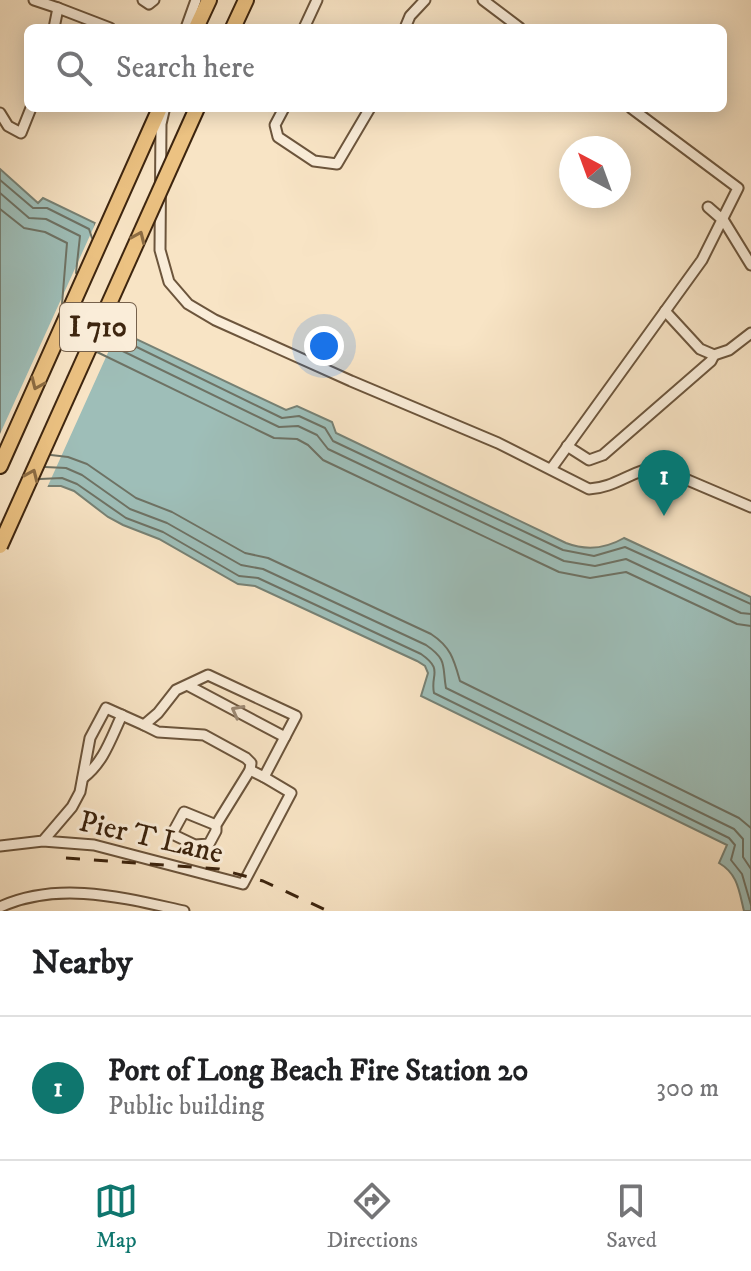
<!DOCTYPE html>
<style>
body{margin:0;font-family:"IM FELL DW Pica",serif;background:#f2f2f2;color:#202124}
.compass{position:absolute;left:559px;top:136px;width:72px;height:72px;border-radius:50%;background:#fff;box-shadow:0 4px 20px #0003;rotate:319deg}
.you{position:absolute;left:324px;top:346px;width:28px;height:28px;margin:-20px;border:6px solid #fff;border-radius:50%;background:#1a73e8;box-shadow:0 0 0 12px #1a73e833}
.badge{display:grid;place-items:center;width:52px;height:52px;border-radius:50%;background:#0f766e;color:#fff;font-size:26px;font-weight:700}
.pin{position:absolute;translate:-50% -66px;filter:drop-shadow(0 2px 4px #0008)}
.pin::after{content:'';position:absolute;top:42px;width:28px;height:24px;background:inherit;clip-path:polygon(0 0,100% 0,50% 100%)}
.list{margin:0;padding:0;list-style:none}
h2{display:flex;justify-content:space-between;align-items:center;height:104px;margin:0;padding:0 32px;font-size:34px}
h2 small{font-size:26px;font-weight:400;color:#757577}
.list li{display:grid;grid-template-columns:52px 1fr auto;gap:24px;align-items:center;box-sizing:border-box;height:144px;padding:0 32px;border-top:2px solid #e0e0e0}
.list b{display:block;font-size:30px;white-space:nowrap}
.list p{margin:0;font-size:26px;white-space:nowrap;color:#757577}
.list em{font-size:26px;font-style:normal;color:#757577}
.icon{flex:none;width:44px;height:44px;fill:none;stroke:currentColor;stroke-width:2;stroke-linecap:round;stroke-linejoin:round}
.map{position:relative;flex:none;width:751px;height:911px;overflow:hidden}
.search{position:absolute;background:#fff;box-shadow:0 4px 20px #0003;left:24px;right:24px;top:24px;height:88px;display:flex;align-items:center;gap:20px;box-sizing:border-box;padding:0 28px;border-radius:12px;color:#757577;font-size:30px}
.sheet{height:248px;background:#fff}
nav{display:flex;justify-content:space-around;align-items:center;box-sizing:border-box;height:112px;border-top:2px solid #e0e0e0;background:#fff;font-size:22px;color:#757577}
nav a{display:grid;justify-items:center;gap:4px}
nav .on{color:#0f766e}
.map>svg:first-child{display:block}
</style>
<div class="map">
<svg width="751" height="911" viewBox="0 0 751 911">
<rect width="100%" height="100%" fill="#f8e4c5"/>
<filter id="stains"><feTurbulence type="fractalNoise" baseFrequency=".0025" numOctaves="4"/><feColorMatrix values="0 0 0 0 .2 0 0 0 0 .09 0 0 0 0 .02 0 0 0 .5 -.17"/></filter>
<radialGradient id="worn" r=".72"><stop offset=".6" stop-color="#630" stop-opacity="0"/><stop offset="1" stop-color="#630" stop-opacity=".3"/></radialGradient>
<path fill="#9ebeb8" stroke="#778174" stroke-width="2" d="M 0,169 L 38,203 L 43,198 L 95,223 L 91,294 L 110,325 L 119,331 L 286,410 L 297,406 L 332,422 L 336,433 L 566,543 C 587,551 605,549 624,538 L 751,597 L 751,911 L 744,911 C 739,891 738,874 719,863 L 727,845 L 421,696 L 428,673 L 425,666 L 417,661 L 255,586 L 238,584 L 159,539 L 123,525 L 108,517 L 74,491 L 61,486 L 0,486 Z"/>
<path fill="#f8e4c5" d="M 97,220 L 105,236 L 96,297 L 106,315 L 120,326 L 46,490 L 18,497 L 7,495 L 0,490 L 0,434 Z"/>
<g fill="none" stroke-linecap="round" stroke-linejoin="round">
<g stroke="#6e7264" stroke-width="2">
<path d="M 0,180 L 33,208 L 47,208 L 89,229 L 92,238"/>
<path d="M 0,193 L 29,218 L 46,219 L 80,236 L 76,273"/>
<path d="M 0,209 L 24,228 L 45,232 L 67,243 L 62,304"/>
<path d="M 106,332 L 282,418 L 299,416 L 325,428 L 333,441 L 563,550 L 594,556 L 625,547 L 751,604"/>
<path d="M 102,341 L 279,427 L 298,426 L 317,435 L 328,449 L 564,561 L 595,566 L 626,559 L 741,613 L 751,614"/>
<path d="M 97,352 L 274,438 L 297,439 L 308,445 L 323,460 L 559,572 L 590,578 L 626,572 L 737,624 L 751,626"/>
<path d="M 51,455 L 68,457 L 87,464 L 136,498 L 172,512 L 245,553 L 268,558 L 431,634 C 451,647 454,660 460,681 L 739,818 L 751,828"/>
<path d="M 45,467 L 66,468 L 82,475 L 130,509 L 167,523 L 241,565 L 263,569 L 426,645 C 448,660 442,666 446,688 L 734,829 L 743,839 L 743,857 L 751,869"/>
<path d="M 40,479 L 62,478 L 77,484 L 126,518 L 163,532 L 239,576 L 258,578 L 421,654 C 444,670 430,674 434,693 L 729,838 L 735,845 L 731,860 L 742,874 L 751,905"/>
</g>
<g stroke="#6c553c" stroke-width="13">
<g id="minor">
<path d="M 34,0 L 58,8"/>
<path d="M 143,0 L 149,4 L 154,0"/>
<path d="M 483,0 L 520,28"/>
<path d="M 54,28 L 58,8 L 110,28"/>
<path d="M 186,28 L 196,0"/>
<path d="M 304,28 L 317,0"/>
<path d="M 405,28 L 410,16 L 425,0"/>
<path d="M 284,108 L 275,125 L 278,137 L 314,161 L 337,164 L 370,108"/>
<path d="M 164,111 L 161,124 L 160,250 L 169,282 L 188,304 L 215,320 L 351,381 L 498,443 L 589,489 C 615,488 632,470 657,467 L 751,507"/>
<path d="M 0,113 L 8,126 L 21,133 L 31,108"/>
<path d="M 708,207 L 724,221 L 751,265"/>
<path d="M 665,311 L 700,349 L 714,355 L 729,350 L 751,333"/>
<path d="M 567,446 L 589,460 L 603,455 L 711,361 L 714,355"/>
<path d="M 551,469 L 702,260 L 738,188 L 631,108"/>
<path d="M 189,686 L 285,737"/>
<path d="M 144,725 L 158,732 L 204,735 L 246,758 L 251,763 L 250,770 L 264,777"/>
<path d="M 83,778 C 104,762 111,738 122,715"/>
<path d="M 216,825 L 184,812 L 172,834 L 195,845 L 209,844 L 216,831 L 216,825 L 250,770"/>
<path d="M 0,846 L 43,841 L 94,845 L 243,884 L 291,793 L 264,777 L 296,716 L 208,675 L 176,690 L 158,713 L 144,725 L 106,708 L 90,738 L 80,792 L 72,807 L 43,841"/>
<path d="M 0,907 C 59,880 124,898 184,911"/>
</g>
</g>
<g stroke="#3d250f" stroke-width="18">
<g id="highway">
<path d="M 196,28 L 209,0"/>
<path d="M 233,28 L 246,0"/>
<path d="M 0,466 L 160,108"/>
</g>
</g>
<use href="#minor" stroke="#faedd9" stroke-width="9"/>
<use href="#highway" stroke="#ecc282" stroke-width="14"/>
<path stroke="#3d250f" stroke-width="3" stroke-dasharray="14 14" stroke-linecap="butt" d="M 66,858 L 219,869 L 263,881 L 328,911"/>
<g stroke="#3d250f" stroke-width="18" stroke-linecap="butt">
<path id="highway-bridge" d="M 0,546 L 197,108"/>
</g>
<use href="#highway-bridge" stroke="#ecc282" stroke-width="14"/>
</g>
<defs><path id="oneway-chevron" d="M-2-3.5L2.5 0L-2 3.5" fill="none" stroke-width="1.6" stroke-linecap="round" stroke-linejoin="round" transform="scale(2)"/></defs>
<g stroke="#8c6c43">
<use href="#oneway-chevron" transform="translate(139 237) rotate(-66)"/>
<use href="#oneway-chevron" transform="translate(37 384) rotate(114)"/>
<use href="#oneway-chevron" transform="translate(32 475) rotate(-66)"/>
</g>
<use stroke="#9c8974" href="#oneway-chevron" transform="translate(237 711) rotate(-152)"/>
<g text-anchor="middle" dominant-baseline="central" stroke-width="6" stroke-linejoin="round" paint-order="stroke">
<rect fill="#faedd9" stroke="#76614c" stroke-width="2" x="60" y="303" width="76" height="48" rx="6"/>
<g font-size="28" font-weight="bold" fill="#3d250f">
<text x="98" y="327">I 710</text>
</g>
<g font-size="30" fill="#3d250f" stroke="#faedd9">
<text transform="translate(151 838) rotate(13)">Pier T Lane</text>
</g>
</g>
<rect width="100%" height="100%" filter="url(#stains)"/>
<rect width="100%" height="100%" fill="url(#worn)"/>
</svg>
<svg class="compass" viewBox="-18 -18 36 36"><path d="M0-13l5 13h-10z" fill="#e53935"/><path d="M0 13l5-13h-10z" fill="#757577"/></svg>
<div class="you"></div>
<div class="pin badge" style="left:664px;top:516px">1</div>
<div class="search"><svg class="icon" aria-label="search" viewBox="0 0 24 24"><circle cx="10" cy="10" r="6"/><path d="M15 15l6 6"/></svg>Search here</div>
</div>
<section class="sheet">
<h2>Nearby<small></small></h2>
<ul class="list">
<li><span class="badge">1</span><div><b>Port of Long Beach Fire Station 20</b><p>Public building</p></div><em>300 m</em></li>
</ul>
</section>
<nav>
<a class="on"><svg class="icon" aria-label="map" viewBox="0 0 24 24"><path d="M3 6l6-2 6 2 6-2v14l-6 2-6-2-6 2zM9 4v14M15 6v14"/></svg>Map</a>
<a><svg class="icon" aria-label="directions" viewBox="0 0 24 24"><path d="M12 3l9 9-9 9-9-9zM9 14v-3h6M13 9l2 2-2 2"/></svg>Directions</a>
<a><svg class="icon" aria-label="saved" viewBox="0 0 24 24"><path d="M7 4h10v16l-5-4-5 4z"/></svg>Saved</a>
</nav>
